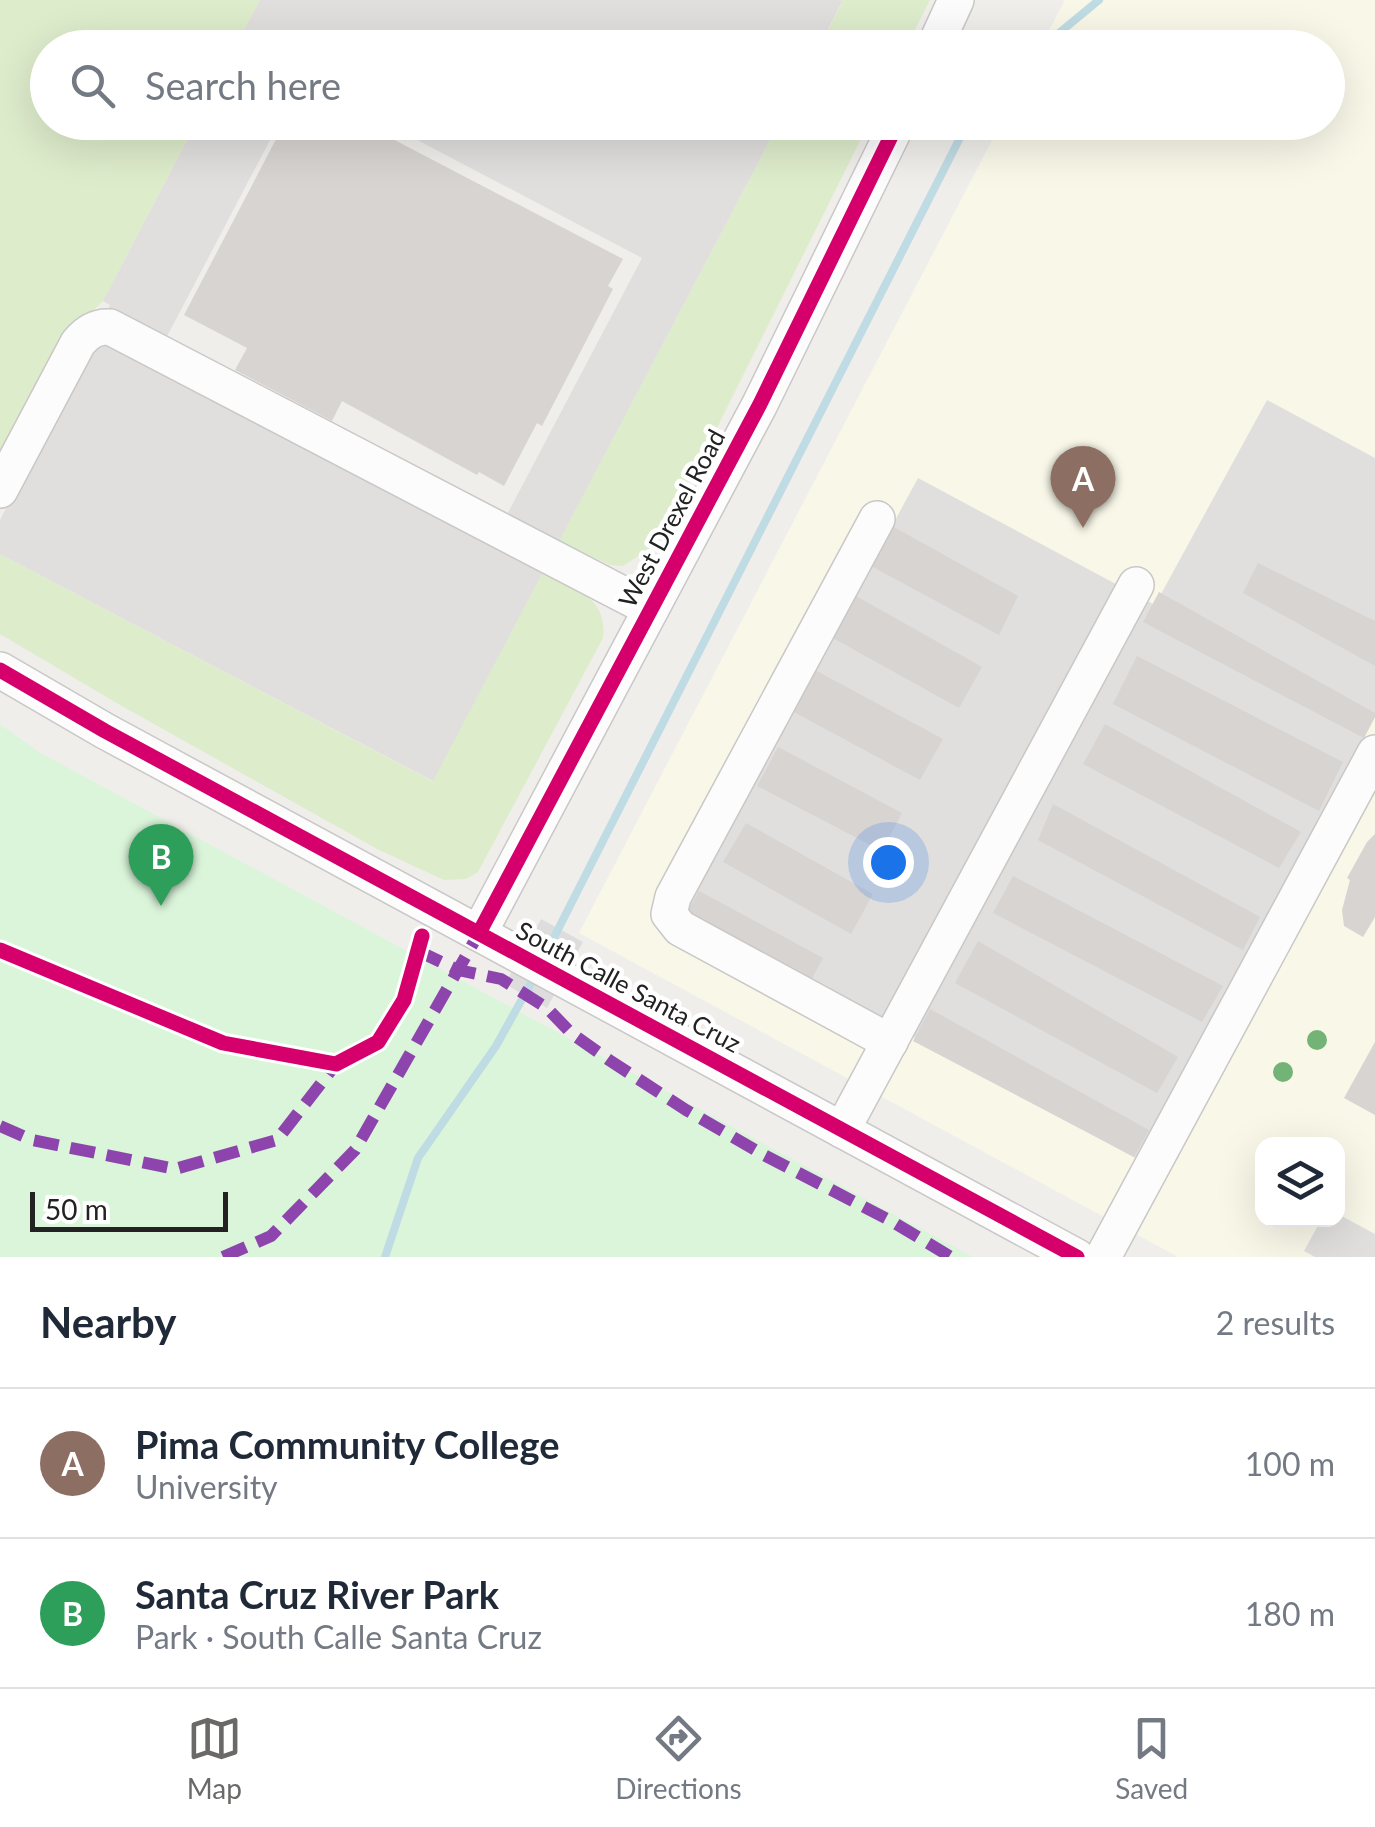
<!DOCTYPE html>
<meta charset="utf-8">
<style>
body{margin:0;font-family:Lato,sans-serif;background:#f6f6f7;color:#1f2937}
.controls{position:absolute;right:30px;bottom:30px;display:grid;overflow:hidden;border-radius:20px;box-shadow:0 10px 40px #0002}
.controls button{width:90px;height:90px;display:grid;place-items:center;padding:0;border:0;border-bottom:2px solid #e0e1e3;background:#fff;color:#1f2937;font:50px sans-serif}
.scale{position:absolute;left:30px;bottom:25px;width:198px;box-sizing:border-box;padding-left:10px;border:5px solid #222;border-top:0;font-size:28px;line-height:35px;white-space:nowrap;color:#222;-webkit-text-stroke:8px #fff;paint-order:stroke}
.you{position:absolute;left:888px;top:862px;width:35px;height:35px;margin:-25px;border:8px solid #fff;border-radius:50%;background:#1a73e8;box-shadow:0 0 0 15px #1a73e833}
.badge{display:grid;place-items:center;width:65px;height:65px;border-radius:50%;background:#6a6968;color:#fff;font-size:32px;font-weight:700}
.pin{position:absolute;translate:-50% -82px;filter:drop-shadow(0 2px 5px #0008)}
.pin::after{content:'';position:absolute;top:52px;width:35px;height:30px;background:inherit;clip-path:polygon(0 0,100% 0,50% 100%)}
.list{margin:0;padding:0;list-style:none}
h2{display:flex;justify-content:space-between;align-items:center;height:130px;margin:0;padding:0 40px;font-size:42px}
h2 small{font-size:32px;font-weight:400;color:#747a83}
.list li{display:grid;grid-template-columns:65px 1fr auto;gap:30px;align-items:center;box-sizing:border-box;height:150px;padding:0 40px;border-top:2px solid #e0e1e3}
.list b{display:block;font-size:38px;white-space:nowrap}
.list p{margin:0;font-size:32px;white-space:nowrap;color:#747a83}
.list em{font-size:32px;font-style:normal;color:#747a83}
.icon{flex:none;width:55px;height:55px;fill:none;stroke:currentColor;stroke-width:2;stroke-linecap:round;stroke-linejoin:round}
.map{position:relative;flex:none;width:1375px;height:1257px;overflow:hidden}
.search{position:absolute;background:#fff;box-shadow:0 10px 40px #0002;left:30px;right:30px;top:30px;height:110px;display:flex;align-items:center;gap:25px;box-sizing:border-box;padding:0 35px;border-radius:55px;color:#747a83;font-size:38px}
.sheet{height:430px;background:#fff}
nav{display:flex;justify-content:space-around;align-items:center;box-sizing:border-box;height:140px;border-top:2px solid #e0e1e3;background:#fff;font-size:28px;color:#747a83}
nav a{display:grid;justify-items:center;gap:5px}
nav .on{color:#6a6968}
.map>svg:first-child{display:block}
</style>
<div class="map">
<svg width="1375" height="1257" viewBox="0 0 1375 1257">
<rect width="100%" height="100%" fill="#f0eeeb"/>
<path fill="#f8f7e8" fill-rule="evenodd" d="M 1065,0 L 1375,0 L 1375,1257 L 1178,1257 L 579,933 L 1001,123 L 1328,122 L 1328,48 L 1040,47 ZM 1262,1144 L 1338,1144 L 1338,1220 L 1262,1220 Z"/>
<g fill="#ddeccb">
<path d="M 0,0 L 260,0 L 235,47 L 48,48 L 48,122 L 196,123 L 103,301 L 72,331 L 0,471 Z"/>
<path d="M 840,0 L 930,0 L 906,47 L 819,48 L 842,3 Z"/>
<path d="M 779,123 L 869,123 L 695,472 L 665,519 L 649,549 L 623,566 L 610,565 L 559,541 Z"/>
<path d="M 0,554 L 432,781 L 542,573 C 573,589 608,596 603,638 L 478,872 L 466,879 L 444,880 L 377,849 L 120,705 L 0,634 Z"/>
</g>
<path fill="#daf5da" d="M 0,724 L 37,751 L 973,1257 L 0,1257 Z"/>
<g fill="#e0dfde">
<path d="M 260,0 L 840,0 L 842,2 L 819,47 L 235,47 Z"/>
<path d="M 196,123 L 279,123 L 151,367 L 491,545 L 642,258 L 385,123 L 779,123 L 433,781 L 0,554 L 0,520 L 110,305 L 103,301 Z"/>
<path d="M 1267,400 L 1375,458 L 1375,717 L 1137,1159 L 683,911 L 918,478 L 1155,605 Z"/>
<path d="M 1338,1214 L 1375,1234 L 1375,1257 L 1315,1257 L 1304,1251 L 1321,1220 L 1338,1220 Z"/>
</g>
<path fill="#dedddd" d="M 541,919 L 583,942 L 547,1008 L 505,984 Z"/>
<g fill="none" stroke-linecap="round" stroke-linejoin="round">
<g stroke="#bfdbe3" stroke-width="8">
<path d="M 1041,48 L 1099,0"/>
<path d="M 544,957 L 968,122"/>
<path d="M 385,1257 L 418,1158 L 496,1046 L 536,974"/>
</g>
</g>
<g fill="#d7d4d2">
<path d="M 285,122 L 360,122 L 623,259 L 608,286 L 613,289 L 542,426 L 537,423 L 504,486 L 479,472 L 477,475 L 342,401 L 332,421 L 235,370 L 247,348 L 184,315 Z"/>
<path d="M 892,526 L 1018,596 L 999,635 L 871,566 Z"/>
<path d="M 1258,563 L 1375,621 L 1375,666 L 1243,593 Z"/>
<path d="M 1159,592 L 1375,713 L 1375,717 L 1364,738 L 1143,622 Z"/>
<path d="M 856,596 L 982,667 L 959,708 L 833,638 Z"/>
<path d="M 1137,656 L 1343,762 L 1319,811 L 1113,704 Z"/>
<path d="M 815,670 L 943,739 L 920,780 L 792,711 Z"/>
<path d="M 1105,724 L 1301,832 L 1279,868 L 1083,764 Z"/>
<path d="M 778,747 L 902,813 L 882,851 L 757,786 Z"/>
<path d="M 1053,804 L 1260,917 L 1243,950 L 1038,840 Z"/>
<path d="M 746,823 L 873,894 L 851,934 L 723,862 Z"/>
<path d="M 1375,834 L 1375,917 L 1363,937 L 1344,926 L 1342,910 L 1350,880 L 1347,878 L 1367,842 Z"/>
<path d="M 1013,876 L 1223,986 L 1202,1022 L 993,913 Z"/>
<path d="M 699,891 L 823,958 L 810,982 L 686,914 Z"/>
<path d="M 978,941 L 1178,1057 L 1157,1093 L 955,983 Z"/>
<path d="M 930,1009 L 1149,1130 L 1134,1157 L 913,1041 Z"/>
<path d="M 1375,1042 L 1375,1115 L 1344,1098 Z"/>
</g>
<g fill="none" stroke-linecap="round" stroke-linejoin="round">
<g stroke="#c9c8c7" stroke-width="38">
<g id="minor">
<path d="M 934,48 L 956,0"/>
<path d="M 0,490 L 78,343 C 87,332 96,326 110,327 L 651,609"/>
<path d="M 877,519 L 673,897 L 669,914 L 680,928 L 890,1042"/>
<path d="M 0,670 L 105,731 L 1077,1257"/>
<path d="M 479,933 L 760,404 L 898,122"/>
<path d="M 842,1130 L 1136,585"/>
<path d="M 1103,1257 L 1375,753"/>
</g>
</g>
<use href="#minor" stroke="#fdfcfc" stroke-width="35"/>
<g stroke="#8e44ad" stroke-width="12" stroke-dasharray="25 12" stroke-linecap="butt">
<path d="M 418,951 L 458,970 L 501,979 L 547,1008 L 571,1033 L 609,1060 L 686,1110 L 764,1155 L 893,1222 L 951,1257"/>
<path d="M 0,1126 L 32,1140 L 175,1169 L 277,1140 L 336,1064"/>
<path d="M 223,1257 L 271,1236 L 355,1150 L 479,933"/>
</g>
<g stroke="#fff" stroke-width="21">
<g id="cycleway">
<path d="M 0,670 L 105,731 L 1077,1257"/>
<path d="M 479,933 L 760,404 L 898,122"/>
<path d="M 0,950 L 223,1043 L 336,1064 L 378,1042 L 404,1000 L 422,936"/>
</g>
</g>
<use href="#cycleway" stroke="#d6006c" stroke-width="15"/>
</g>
<g fill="#73b476">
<circle cx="1317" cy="1040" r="10"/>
<circle cx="1283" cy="1072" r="10"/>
</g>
<g text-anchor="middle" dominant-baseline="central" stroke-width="9" stroke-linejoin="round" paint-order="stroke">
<g font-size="25" fill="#222" stroke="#fff">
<text transform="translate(671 518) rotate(-62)">West Drexel Road</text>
<text transform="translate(629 986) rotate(28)">South Calle Santa Cruz</text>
</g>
</g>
</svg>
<div class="controls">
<button><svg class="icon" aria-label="layers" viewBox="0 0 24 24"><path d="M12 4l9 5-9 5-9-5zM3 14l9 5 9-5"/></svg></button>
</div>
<div class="scale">50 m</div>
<div class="you"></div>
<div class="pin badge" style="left:1083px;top:528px;background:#8d6e63">A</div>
<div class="pin badge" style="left:161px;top:906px;background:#2e9e5b">B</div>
<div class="search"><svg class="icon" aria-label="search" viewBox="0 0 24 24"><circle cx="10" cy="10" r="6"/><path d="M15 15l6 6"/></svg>Search here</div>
</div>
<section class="sheet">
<h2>Nearby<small>2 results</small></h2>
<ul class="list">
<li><span class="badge" style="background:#8d6e63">A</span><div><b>Pima Community College</b><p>University</p></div><em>100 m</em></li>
<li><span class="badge" style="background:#2e9e5b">B</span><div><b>Santa Cruz River Park</b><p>Park · South Calle Santa Cruz</p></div><em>180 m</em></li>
</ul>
</section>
<nav>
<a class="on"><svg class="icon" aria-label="map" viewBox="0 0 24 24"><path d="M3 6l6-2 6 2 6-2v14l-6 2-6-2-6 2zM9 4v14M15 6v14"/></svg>Map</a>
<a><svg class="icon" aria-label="directions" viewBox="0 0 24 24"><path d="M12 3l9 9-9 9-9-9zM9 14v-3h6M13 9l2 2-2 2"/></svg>Directions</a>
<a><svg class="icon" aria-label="saved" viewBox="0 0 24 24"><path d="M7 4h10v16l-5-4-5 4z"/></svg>Saved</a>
</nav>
